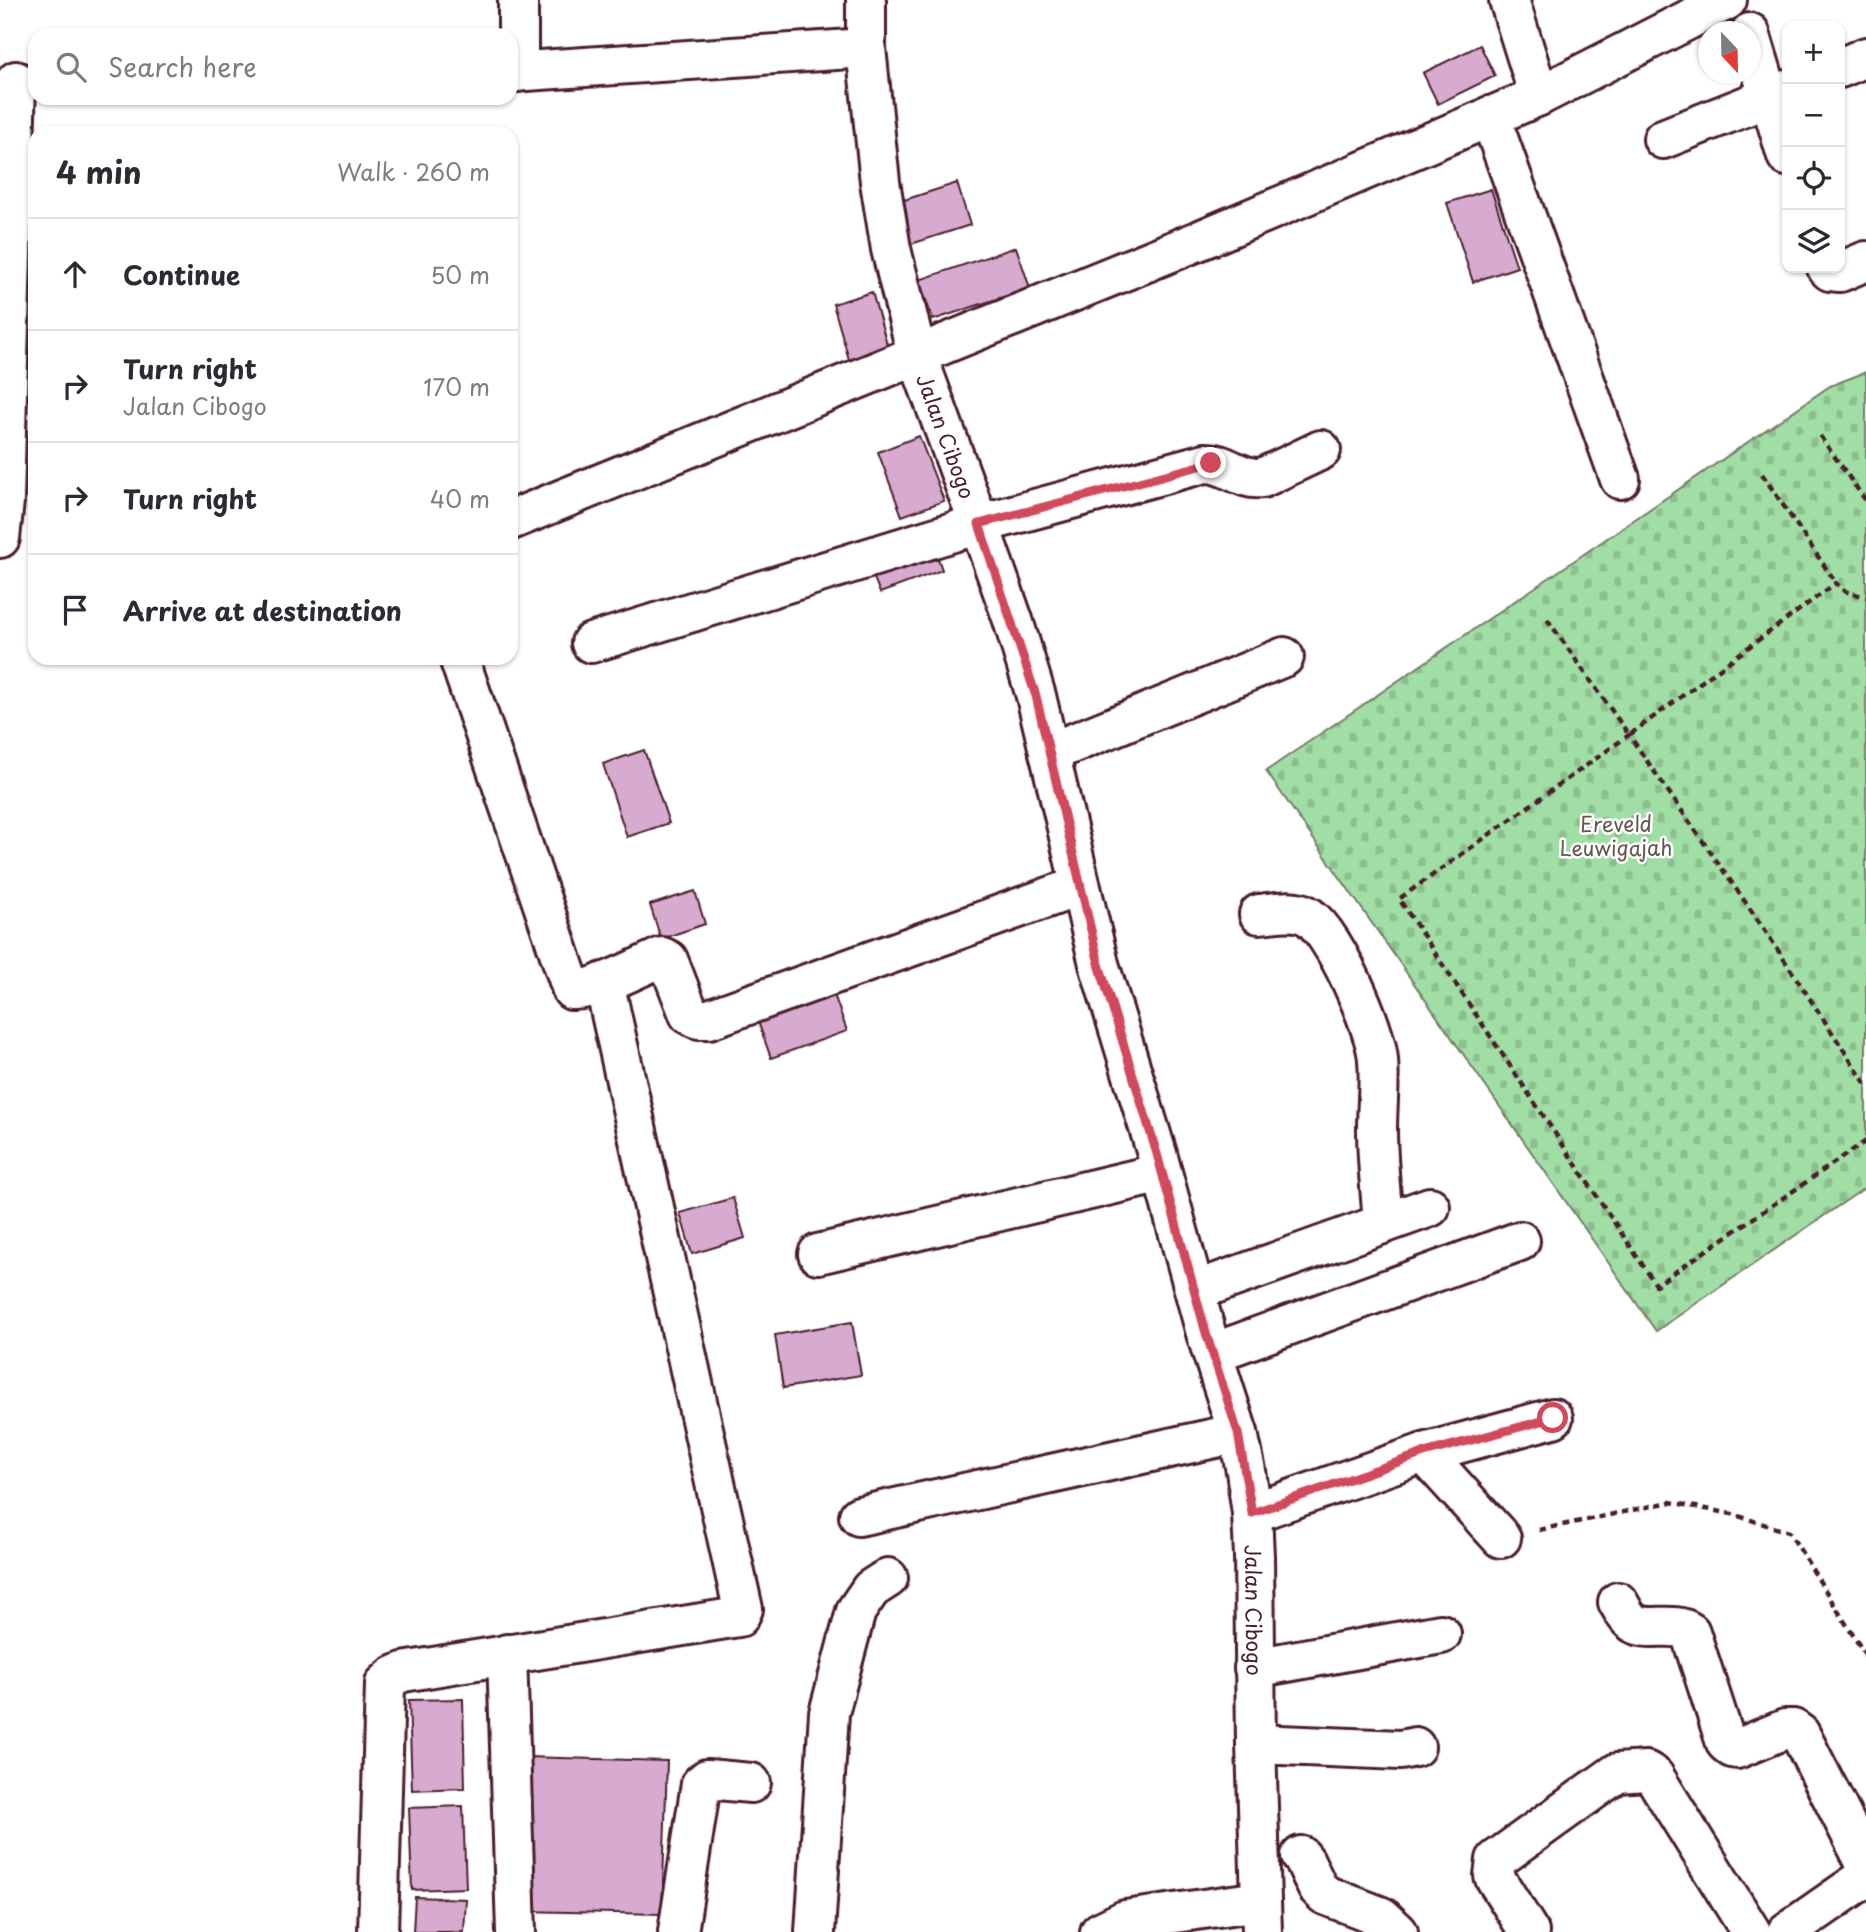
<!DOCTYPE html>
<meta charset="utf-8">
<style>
body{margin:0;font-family:"Playpen Sans",sans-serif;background:#f7f7f7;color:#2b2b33}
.controls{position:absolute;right:21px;top:21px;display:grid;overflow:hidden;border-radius:14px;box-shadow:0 2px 5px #0004}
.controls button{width:63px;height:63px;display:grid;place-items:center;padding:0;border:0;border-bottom:2px solid #e1e1e2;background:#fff;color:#2b2b33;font:35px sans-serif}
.compass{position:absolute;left:1698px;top:21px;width:63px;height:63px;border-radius:50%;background:#fff;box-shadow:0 2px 5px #0004;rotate:158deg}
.stop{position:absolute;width:21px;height:21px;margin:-16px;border:5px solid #d1495b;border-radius:50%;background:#fff}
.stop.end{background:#d1495b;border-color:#fff;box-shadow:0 2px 7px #0008}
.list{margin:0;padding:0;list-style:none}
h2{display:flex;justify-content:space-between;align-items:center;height:91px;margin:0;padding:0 28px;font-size:30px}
h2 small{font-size:23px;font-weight:400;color:#7c7c81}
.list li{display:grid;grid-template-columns:46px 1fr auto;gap:21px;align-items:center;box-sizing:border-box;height:112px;padding:0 28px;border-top:2px solid #e1e1e2}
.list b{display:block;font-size:26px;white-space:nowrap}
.list p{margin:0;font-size:23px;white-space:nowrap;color:#7c7c81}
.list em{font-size:23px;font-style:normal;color:#7c7c81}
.icon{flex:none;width:38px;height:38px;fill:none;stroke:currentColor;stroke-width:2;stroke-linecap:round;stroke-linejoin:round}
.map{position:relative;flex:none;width:1866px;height:1932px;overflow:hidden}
.search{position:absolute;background:#fff;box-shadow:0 2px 5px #0004;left:28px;top:28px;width:490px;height:77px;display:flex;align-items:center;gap:18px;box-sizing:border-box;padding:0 24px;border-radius:21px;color:#7c7c81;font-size:26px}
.panel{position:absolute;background:#fff;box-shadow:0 2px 5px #0004;left:28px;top:126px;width:490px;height:539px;border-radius:21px}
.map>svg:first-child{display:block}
</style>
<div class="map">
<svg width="1866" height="1932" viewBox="0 0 1866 1932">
<defs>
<pattern id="cemetery-stones" width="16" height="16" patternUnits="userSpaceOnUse" patternTransform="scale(1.75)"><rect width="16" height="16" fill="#a1dea5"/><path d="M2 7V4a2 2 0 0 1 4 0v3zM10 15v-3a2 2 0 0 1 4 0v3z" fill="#8cbe8e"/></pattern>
</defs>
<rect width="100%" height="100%" fill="#fff"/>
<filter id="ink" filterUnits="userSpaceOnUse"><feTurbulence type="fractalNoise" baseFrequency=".0143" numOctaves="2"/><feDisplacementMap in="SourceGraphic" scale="14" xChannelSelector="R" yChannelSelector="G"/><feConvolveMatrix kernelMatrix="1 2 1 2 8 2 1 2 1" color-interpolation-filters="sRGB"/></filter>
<g filter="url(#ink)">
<path fill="url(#cemetery-stones)" stroke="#767e68" stroke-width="2" d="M 1866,372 L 1866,1187 L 1656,1331 L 1266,771 L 1830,386 Z"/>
<g fill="#d7abcf" stroke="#4a1f2b" stroke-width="2">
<path d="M 1480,45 L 1495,76 L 1438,104 L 1423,73 Z"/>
<path d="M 957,183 L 970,225 L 908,245 L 895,203 Z"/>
<path d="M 1491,189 L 1517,267 L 1473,282 L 1447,203 Z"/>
<path d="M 1016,247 L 1030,288 L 933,320 L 919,280 Z"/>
<path d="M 872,292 L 889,351 L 850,363 L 833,304 Z"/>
<path d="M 919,436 L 944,501 L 902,516 L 878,452 Z"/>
<path d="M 932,541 L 942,570 L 880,593 L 869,565 Z"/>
<path d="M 644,750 L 669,823 L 627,837 L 603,764 Z"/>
<path d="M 695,891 L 705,924 L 661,939 L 650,905 Z"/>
<path d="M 831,986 L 847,1031 L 771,1058 L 755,1013 Z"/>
<path d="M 733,1198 L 745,1238 L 692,1254 L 680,1213 Z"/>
<path d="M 852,1322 L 861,1375 L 783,1388 L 775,1335 Z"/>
<path d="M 463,1699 L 465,1788 L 412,1790 L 409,1700 Z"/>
<path d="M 525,1757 L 667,1761 L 662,1914 L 521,1911 Z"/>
<path d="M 463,1806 L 466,1888 L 412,1890 L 409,1808 Z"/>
<path d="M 415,1897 L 466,1899 L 464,1932 L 413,1932 Z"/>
</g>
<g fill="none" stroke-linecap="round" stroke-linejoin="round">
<g stroke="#4a1f2b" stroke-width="44">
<g id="minor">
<path d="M 518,0 L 518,72"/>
<path id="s1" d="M 866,0 L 866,48 L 880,182 L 891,249 L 917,355 L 979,524 L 1013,620 L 1036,696 L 1099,964 L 1157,1154 L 1206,1333 L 1238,1433 L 1246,1471 L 1252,1513 L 1254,1556 L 1256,1744 L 1262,1932"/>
<path d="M 1509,0 L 1539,96"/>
<path d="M 1750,33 L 1787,156"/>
<path d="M 1840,68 L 1866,57"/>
<path d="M 511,72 L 866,48"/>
<path d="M 1490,116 L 1620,479"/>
<path d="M 1663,139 L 1787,90"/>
<path d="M 1827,268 L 1830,271 L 1840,272 L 1866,261"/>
<path d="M 511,520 L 1198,241 L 1539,96 L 1727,0"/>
<path d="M 0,538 L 4,501 L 16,81"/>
<path d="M 591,643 L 979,524 L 1205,463 C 1226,462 1241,481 1262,478 L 1321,450"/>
<path d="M 459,658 L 572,990 C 592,992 641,966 662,957 L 668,960 L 689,1014 L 698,1019 L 709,1019 L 1080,886"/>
<path d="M 1049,753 L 1284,657"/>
<path d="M 1259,914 C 1273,913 1293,908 1306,915 C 1332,927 1377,1031 1378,1060 C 1380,1082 1377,1106 1377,1129 C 1377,1161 1381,1193 1383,1224"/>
<path d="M 818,1254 L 1162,1173"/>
<path d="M 1195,1291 L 1430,1207"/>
<path d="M 1213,1353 L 1520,1241"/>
<path d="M 1424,1453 L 1553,1418"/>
<path d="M 1252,1513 L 1424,1453 L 1501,1538"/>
<path d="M 859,1516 L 1238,1433"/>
<path d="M 1618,1602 C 1622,1608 1625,1616 1631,1621 C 1646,1634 1673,1620 1690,1632 L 1726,1743 L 1732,1748 L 1737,1749 L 1785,1729 L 1793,1729 L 1800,1734 L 1866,1864"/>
<path d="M 507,1654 L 516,1932"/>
<path d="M 1254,1668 L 1441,1634"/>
<path d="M 1256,1744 L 1401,1750 L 1415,1747"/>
<path d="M 1301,1856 L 1305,1861 L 1317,1887 L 1325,1895 L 1382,1917 L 1398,1932"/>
<path d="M 378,1932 L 385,1684 L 394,1676 L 403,1672 L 732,1618 L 739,1617 L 743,1609 L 604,982"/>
<path d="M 678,1932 L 701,1784 L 707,1779 L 751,1783"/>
<path d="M 815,1932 L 829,1713 L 856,1611 L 871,1589 L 888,1578"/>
<path d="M 1100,1932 L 1125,1920 L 1260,1901"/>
<path d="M 1529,1932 L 1494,1876 L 1496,1860 L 1617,1773 L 1646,1771 L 1654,1776 L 1751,1932"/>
</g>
</g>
<g stroke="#4a1f2b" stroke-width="44">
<path id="major" d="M 1787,1932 L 1866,1877"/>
</g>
<g stroke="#4a1f2b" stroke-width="4.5" stroke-dasharray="7 5" stroke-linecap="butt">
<path d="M 1820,436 L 1866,501"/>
<path d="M 1762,474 L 1836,583"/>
<path d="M 1547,619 L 1629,735 L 1836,583 L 1844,591 L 1866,597"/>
<path d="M 1866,1084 L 1764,929 L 1629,735 L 1399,899 L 1656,1285 L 1866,1141"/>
<path d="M 1539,1530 L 1670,1502 L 1732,1514 L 1789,1532 L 1866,1656"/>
</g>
<use href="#minor" stroke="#fff" stroke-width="38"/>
<use href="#major" stroke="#fff" stroke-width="38"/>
</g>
</g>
<g fill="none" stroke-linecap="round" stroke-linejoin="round" filter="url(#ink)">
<path stroke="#d1495b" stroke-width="9" d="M 1211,463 L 979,524 L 1036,696 L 1099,964 L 1157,1154 L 1206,1333 L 1238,1433 L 1252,1513 L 1424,1453 L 1553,1418"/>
</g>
<g text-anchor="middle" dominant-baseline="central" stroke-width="5" stroke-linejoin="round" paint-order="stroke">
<g font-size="21" fill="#4a1f2b" stroke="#fff">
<text stroke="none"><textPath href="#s1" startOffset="446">Jalan Cibogo</textPath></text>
<text stroke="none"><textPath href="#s1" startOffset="1664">Jalan Cibogo</textPath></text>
</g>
<g font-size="21" fill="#645850" stroke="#fff">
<text x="1616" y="823">Ereveld<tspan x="1616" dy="24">Leuwigajah</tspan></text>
</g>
</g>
</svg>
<div class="controls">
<button>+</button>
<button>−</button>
<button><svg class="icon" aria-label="locate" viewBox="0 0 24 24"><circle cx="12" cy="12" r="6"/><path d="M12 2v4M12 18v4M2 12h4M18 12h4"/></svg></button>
<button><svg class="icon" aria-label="layers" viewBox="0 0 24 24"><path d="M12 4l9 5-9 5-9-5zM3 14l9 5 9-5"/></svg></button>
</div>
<svg class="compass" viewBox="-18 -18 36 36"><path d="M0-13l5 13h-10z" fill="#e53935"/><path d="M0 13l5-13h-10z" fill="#7c7c81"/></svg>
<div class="stop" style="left:1553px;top:1418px"></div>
<div class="stop end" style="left:1211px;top:463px"></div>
<div class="search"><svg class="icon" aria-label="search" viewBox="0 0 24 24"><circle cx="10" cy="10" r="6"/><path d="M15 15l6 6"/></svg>Search here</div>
<section class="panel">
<h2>4 min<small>Walk · 260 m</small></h2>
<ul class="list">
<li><svg class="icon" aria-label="ahead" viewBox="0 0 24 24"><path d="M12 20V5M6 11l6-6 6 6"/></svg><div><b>Continue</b></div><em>50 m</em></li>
<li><svg class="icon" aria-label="right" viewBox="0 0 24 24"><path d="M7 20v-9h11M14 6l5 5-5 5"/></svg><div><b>Turn right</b><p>Jalan Cibogo</p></div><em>170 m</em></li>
<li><svg class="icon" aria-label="right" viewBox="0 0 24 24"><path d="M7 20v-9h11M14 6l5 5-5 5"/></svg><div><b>Turn right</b></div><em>40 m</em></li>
<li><svg class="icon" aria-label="arrive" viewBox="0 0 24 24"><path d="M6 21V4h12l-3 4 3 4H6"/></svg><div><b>Arrive at destination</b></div></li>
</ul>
</section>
</div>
